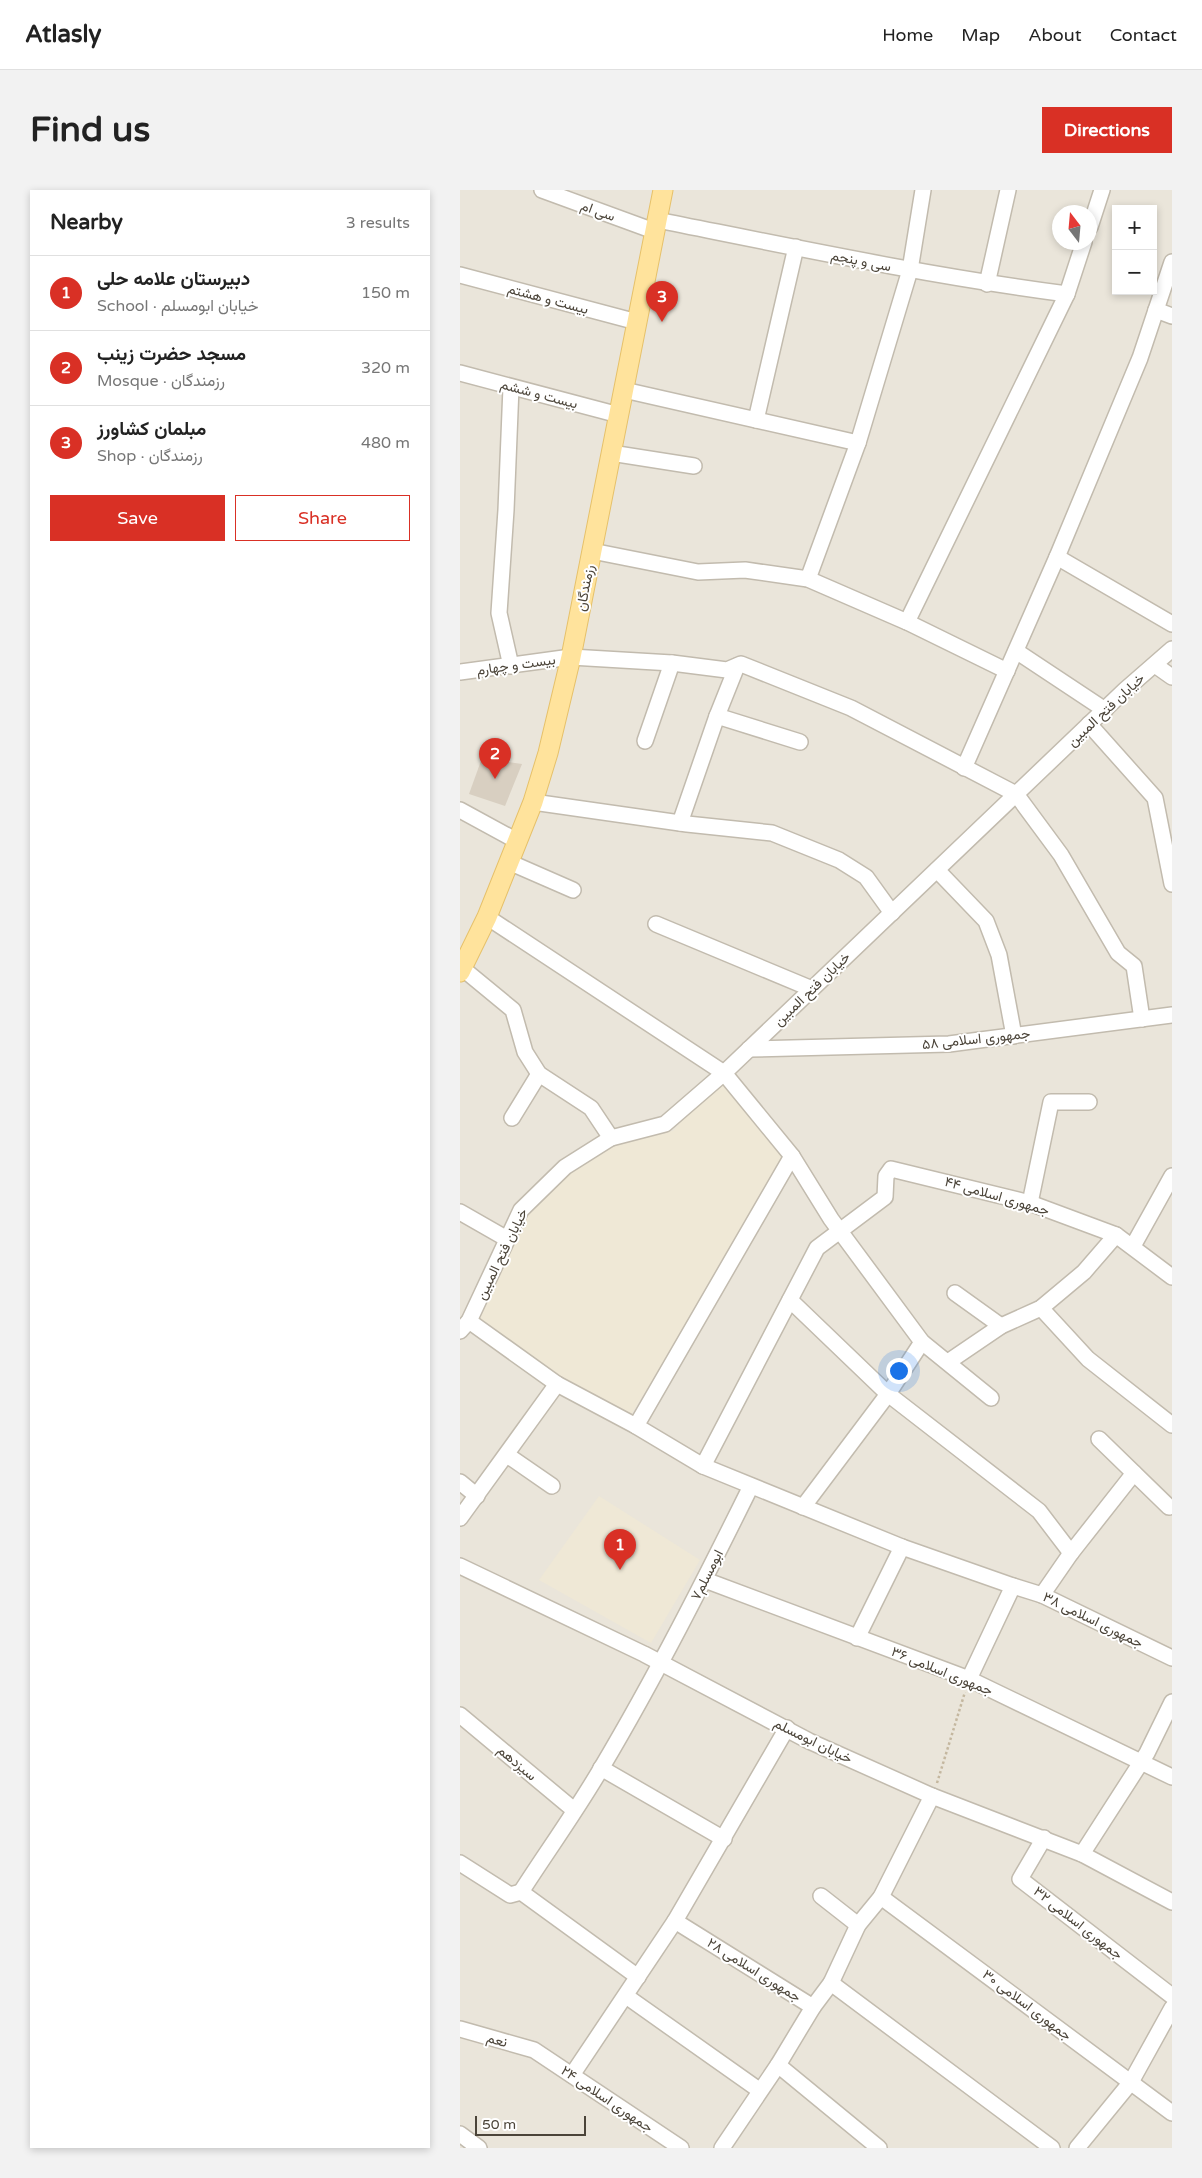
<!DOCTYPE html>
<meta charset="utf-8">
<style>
body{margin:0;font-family:"Varela Round",Vazirmatn,sans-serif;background:#f2f2f2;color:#222}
.controls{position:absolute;right:15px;top:15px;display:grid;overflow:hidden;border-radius:0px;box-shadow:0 2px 8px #0003}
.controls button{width:45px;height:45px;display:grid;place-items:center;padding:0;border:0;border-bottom:1px solid #e0e0e0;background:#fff;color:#222;font:25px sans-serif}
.compass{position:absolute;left:592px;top:15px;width:45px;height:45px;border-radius:50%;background:#fff;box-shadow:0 2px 8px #0003;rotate:344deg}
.scale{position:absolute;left:15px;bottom:12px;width:111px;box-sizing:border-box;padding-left:5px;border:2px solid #4b4439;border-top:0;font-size:14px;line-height:18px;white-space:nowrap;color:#4b4439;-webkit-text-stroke:4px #fff;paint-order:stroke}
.you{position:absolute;left:438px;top:1180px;width:18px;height:18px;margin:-12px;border:4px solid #fff;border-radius:50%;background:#1a73e8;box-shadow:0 0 0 8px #1a73e833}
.badge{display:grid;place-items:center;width:32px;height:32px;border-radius:50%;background:#d93025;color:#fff;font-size:16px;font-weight:700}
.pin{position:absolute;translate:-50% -41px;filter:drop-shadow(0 1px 2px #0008)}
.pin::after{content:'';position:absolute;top:26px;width:18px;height:15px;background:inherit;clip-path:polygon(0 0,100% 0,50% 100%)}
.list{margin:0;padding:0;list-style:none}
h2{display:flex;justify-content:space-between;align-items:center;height:65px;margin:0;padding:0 20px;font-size:21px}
h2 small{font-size:16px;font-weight:400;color:#767676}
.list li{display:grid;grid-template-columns:32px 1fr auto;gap:15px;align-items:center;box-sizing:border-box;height:75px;padding:0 20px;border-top:1px solid #e0e0e0}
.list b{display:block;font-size:19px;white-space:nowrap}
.list p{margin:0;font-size:16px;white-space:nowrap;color:#767676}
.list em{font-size:16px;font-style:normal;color:#767676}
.actions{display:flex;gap:10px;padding:15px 20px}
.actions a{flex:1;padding:11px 0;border:1px solid #d93025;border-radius:0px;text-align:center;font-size:18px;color:#d93025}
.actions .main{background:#d93025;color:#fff}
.map{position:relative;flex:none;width:712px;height:1958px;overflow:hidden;border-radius:0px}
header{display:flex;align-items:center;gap:30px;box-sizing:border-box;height:70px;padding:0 25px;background:#fff;border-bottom:1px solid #e0e0e0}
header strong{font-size:24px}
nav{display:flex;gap:28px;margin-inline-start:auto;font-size:18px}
.intro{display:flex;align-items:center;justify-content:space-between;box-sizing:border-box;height:120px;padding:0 30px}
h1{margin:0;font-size:35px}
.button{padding:12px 22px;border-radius:0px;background:#d93025;color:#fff;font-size:18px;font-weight:700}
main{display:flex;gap:30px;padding:0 30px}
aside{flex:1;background:#fff;border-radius:0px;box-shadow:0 2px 8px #0003}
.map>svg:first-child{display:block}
</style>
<header>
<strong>Atlasly</strong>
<nav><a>Home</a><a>Map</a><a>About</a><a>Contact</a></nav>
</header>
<div class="intro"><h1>Find us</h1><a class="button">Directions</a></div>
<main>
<aside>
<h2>Nearby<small>3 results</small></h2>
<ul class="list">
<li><span class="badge">1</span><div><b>دبیرستان علامه حلی</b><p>School · خیابان ابومسلم</p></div><em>150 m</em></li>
<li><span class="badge">2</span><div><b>مسجد حضرت زینب</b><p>Mosque · رزمندگان</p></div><em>320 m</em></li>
<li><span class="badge">3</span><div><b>مبلمان کشاورز</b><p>Shop · رزمندگان</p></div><em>480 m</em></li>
</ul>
<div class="actions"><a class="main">Save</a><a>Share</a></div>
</aside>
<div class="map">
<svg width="712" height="1958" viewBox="0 0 712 1958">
<rect width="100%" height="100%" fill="#f6f3ec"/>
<path fill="#eae5da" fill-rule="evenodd" d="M 0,0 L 712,0 L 712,1958 L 0,1958 ZM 656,19 L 693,19 L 693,101 L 656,101 ZM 600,22 L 630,22 L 630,52 L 600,52 Z"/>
<g fill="#efe8d6">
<path d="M 264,883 L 332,966 L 167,1231 L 9,1131 L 61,1020 L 151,948 L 213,941 Z"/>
<path d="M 139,1306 L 240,1370 L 191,1453 L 79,1390 Z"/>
</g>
<path fill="#d8cfc1" d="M 22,568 L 62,574 L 45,616 L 9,604 Z"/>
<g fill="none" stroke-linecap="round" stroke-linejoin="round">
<g stroke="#c2bbae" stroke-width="18">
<g id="minor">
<path d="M 82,0 L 194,41"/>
<path d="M 197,30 C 333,57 469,86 607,104"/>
<path d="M 630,37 L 642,0"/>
<path d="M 0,85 L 177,132"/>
<path d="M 527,94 L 548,0"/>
<path d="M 696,120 L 712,126"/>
<path d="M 0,183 L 159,225"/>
<path d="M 164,200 L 398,253"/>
<path d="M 296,230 L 336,57"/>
<path d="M 151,263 L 234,276"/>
<path d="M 132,361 L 238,382 L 285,380 L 348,389 L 447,432 L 547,481"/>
<path d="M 597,367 L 712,434"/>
<path d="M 348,389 L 398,253 L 450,80 L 463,0"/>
<path d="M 447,432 L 607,104 L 624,52"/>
<path d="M 556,461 L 645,520"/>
<path d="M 695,475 L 712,487"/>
<path d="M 51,476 L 39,423 L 46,320 L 51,197"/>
<path d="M 0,482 L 111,467 L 212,473 L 267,480 L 281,474 L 391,518 L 556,604 L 601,665 L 658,763 L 674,776 L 682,829"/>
<path d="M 257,526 L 340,552"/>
<path d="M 629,534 L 695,608 L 712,694"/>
<path d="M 185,551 L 212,473"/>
<path d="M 504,578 L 597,367 L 680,168 L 712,72"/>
<path d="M 73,612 L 227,634 L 312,643 L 379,670 L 406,687 L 432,723"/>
<path d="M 0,620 L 57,651"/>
<path d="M 220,633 L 257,526 L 277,476"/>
<path d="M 49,672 L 113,700"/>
<path d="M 477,680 L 526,731 L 539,765 L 554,846"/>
<path d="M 27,727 L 264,883 L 332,966 L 371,1029 L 462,1152 L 531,1208"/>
<path d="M 196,734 L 352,799"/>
<path d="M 2,778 L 53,820 L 65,862 L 79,884 L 131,918 L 151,948"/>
<path d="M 289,859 L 489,854 L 712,825"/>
<path d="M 52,928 L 79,884"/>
<path d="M 570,1013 L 591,912 L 629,912"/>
<path d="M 0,1022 L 47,1049"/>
<path d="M 673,1056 L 712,986"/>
<path d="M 495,1103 L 541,1136"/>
<path d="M 330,1110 L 428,1204 L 579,1321 L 611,1363"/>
<path d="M 581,1118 L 628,1169 L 712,1235"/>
<path d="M 9,1131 L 97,1194 L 176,1236 L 243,1276 L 442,1357 L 553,1396 L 582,1405 L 712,1468"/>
<path d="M 0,1141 L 9,1131 L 61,1020 L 105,977 L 151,948 L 205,934 L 264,883 L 665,500 L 712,459"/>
<path d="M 488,1172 L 541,1136 L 581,1118 L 624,1082 L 656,1045"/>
<path d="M 176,1236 L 332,966"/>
<path d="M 639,1249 L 709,1317"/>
<path d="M 47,1265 L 92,1296"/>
<path d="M 243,1276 L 357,1058 L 425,1007 L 426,986 L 431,979 L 570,1013 L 656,1045 L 712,1087"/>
<path d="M 0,1292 L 17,1306"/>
<path d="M 343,1317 L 428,1204 L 462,1152"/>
<path d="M 0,1328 L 97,1194"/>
<path d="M 0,1376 L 184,1464 L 349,1551 L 472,1606 L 622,1664 L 712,1712"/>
<path d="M 245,1390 L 509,1489 L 712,1587"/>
<path d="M 582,1405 L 611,1363 L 674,1283"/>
<path d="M 397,1448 L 442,1357"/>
<path d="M 509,1489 L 553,1396"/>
<path d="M 0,1525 L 114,1620"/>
<path d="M 327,1538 L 215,1731 L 353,1817 L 371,1793 L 592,1958"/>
<path d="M 141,1578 L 264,1649"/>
<path d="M 584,1648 L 560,1689 L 712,1806"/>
<path d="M 622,1664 L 687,1563 L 712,1512"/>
<path d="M 0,1673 L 50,1705 L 61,1702"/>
<path d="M 361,1706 L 398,1735"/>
<path d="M 421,1707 L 712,1923"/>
<path d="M 178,1787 L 61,1702 C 88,1660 117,1620 142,1577 C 196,1486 244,1391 291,1296"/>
<path d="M 371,1793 L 398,1735 L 421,1707 L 472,1606"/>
<path d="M 166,1806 L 299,1900"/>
<path d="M 0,1839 L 74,1860 L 221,1958"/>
<path d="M 318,1875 L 419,1958"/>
<path d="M 112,1885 L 215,1731"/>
<path d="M 0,1944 L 19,1958"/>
<path d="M 262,1958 L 318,1875 L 353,1817"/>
<path d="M 617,1958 L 671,1892 L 712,1818"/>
</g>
</g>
<g stroke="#e6c16a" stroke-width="21">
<path id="major" d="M 0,782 L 27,727 L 73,612 L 88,563 L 111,467 L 203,0"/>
</g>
<path stroke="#c4b79f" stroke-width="2.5" stroke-dasharray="2.5 2.5" stroke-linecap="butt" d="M 477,1593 L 505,1502"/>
<use href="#minor" stroke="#fff" stroke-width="15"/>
<use href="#major" stroke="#ffe39c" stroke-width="19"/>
</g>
<g text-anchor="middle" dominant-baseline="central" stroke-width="4" stroke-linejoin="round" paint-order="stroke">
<g font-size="14" fill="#4b4439" stroke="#fff">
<text transform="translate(138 21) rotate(20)">سی ام</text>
<text transform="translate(401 71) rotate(11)">سی و پنجم</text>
<text transform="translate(88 109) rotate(15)">بیست و هشتم</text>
<text transform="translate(79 204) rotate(15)">بیست و ششم</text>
<text transform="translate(125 398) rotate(-79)">رزمندگان</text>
<text transform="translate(56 475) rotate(-8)">بیست و چهارم</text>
<text transform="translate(646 520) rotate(-43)">خیابان فتح المبین</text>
<text transform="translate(352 799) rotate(-44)">خیابان فتح المبین</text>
<text transform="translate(516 849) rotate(-6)">جمهوری اسلامی ۵۸</text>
<text transform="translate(537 1006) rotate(16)">جمهوری اسلامی ۴۴</text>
<text transform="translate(42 1064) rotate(-64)">خیابان فتح المبین</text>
<text transform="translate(247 1385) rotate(-63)">ابومسلم۷</text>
<text transform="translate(633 1430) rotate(26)">جمهوری اسلامی ۳۸</text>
<text transform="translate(482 1481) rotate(22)">جمهوری اسلامی ۳۶</text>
<text transform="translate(353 1551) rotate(26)">خیابان ابومسلم</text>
<text transform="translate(57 1573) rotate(40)">سیزدهم</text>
<text transform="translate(618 1733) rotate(38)">جمهوری اسلامی ۳۲</text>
<text transform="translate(294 1780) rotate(32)">جمهوری اسلامی ۲۸</text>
<text transform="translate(567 1815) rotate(37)">جمهوری اسلامی ۳۰</text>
<text transform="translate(37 1850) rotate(16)">نعم</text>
<text transform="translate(147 1909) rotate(34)">جمهوری اسلامی ۲۴</text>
</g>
</g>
</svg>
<div class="controls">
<button>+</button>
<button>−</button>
</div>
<svg class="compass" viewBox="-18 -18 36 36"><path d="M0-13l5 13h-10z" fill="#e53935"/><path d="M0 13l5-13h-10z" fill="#767676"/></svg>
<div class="scale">50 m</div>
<div class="you"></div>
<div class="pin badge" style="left:160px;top:1380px">1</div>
<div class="pin badge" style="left:35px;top:589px">2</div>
<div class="pin badge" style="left:202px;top:132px">3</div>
</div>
</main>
